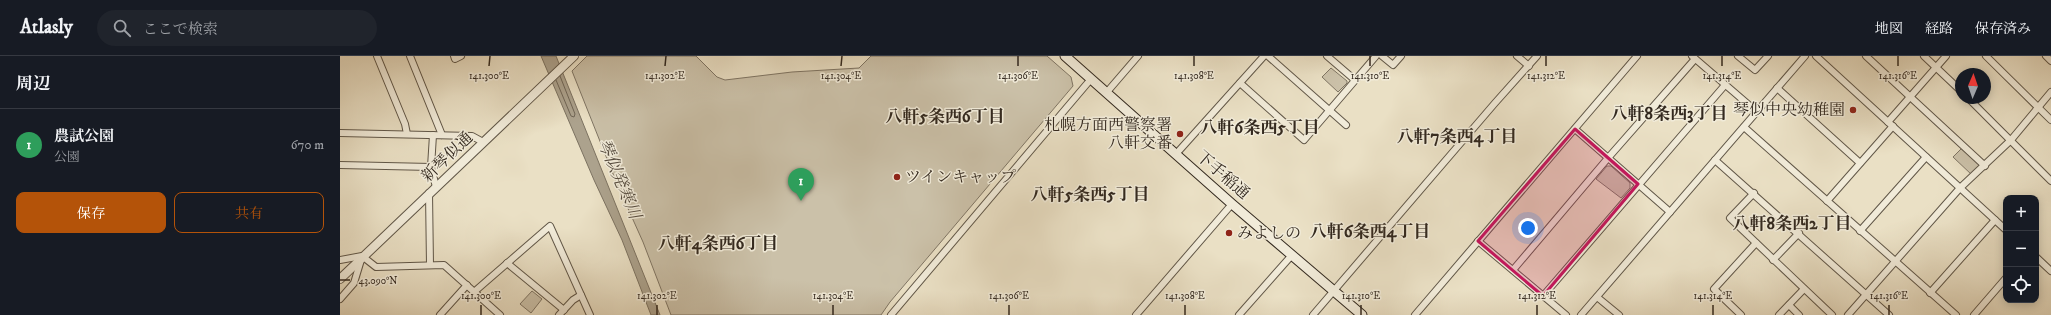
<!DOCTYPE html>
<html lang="ja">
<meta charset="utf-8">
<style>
body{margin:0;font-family:"IM FELL DW Pica","Noto Serif JP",serif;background:#20242c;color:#f1f3f6}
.controls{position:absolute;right:12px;bottom:12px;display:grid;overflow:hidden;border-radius:8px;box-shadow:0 2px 10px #0003}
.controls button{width:36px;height:36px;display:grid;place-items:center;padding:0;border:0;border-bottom:1px solid #363941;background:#171b24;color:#f1f3f6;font:20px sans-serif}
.compass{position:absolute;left:1615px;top:12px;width:36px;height:36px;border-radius:50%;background:#171b24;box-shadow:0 2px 10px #0003;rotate:2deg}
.you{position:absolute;left:1188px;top:172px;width:14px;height:14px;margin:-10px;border:3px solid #fff;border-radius:50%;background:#1a73e8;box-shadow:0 0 0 6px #1a73e833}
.badge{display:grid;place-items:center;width:26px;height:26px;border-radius:50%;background:#b45309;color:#fff;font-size:13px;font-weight:700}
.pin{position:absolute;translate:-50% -33px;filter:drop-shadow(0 1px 2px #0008)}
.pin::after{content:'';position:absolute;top:21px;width:14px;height:12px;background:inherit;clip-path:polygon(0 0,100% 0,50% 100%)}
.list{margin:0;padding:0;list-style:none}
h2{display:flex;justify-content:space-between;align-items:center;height:52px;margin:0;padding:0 16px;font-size:17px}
h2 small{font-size:13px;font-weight:400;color:#9ea1a6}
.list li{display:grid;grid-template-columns:26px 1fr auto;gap:12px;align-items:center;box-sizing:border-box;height:72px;padding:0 16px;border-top:1px solid #363941}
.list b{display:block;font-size:15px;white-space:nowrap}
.list p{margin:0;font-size:13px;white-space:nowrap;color:#9ea1a6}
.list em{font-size:13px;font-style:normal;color:#9ea1a6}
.actions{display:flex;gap:8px;padding:12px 16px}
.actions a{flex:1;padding:9px 0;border:1px solid #b45309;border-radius:8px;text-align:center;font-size:14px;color:#b45309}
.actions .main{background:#b45309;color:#fff}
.icon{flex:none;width:22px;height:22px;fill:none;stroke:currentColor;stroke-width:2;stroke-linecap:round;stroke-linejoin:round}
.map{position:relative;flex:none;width:1711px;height:259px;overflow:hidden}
header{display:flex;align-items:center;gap:24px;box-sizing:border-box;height:56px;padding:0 20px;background:#171b24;border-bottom:1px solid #363941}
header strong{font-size:19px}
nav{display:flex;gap:22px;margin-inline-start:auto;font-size:14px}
.search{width:280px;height:36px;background:#20242c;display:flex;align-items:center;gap:10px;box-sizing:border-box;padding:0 14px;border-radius:22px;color:#9ea1a6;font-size:15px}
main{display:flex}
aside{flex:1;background:#171b24}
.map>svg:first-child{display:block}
</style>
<header>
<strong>Atlasly</strong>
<div class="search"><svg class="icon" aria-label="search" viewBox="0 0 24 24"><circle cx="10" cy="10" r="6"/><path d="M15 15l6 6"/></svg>ここで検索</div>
<nav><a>地図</a><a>経路</a><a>保存済み</a></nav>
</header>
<main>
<aside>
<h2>周辺<small></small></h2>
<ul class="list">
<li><span class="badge" style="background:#2e9e5b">1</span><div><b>農試公園</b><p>公園</p></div><em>670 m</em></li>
</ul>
<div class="actions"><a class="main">保存</a><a>共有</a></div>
</aside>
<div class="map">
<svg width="1711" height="259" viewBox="0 0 1711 259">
<rect width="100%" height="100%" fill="#eae0c5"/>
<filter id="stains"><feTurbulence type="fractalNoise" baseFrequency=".005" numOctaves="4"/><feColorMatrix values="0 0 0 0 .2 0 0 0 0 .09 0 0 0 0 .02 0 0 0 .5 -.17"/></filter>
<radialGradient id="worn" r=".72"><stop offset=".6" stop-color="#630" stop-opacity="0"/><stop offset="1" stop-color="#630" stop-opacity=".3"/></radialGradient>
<g fill="#cbc1a9" stroke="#7f7564">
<path d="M 247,0 L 356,0 L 377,21 L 385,24 L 452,16 L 519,12 L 531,0 L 707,0 L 731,21 L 733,30 L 550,246 L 541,259 L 331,259 L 303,186 L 277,128 L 232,15 Z"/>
<path d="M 991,12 L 1007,25 L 1007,27 L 998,36 L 982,21 Z"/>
<path d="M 1623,91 L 1642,109 L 1632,119 L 1613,101 Z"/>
<path d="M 1267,110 L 1271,110 L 1290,127 L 1290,132 L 1281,142 L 1256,123 Z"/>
<path d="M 192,235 L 202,243 L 191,257 L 180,248 Z"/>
</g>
<path fill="#aca28d" stroke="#7c7261" d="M 201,0 L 216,0 L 320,259 L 311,259 L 282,184 L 254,124 Z"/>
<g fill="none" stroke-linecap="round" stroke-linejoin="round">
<path stroke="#706656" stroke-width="1" d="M 216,24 L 231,60 L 234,61 L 235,58 L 220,20"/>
<g stroke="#615748" stroke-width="8">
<g id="minor">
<path d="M 37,0 L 65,68 L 67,78"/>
<path d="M 70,0 L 102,79"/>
<path d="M 114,0 L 115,3 L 121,0"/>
<path d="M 928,0 L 1006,69"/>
<path d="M 987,0 L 1015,24"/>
<path d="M 1042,0 L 1053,9 L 1061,0"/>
<path d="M 1177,0 L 1189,10"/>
<path d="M 1352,0 L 1417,56"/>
<path d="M 1398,0 L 1415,14 L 1428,0"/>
<path d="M 1476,0 L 1666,174"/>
<path d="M 1526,0 L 1645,110"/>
<path d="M 1584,0 L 1621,35"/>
<path d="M 1646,0 L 1711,64"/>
<path d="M 1706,0 L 1711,5"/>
<path d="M 900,27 L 964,84 L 1036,0"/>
<path d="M 1437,32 L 1520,107"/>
<path d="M 767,36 L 798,0"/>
<path d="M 1628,42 L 1711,125"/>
<path d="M 1548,66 L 1606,0"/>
<path d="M 1404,71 L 1616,259"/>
<path d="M 1235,73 L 1330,156"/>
<path d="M 0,77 L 132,80 L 143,86"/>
<path d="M 93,79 L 91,111 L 96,131"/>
<path d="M 836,98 L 924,0"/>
<path d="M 1375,104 L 1549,259"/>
<path d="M 0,109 L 91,111"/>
<path d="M 89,137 L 90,209"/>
<path d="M 1414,137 L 1390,162 L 1492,259"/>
<path d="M 1487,145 L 1553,70"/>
<path d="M 1520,175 L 1586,101"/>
<path d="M 1138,185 L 1226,259"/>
<path d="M 1696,201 L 1711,215"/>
<path d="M 0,204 L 22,200 L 36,211 L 104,209 L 160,259"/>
<path d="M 1433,204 L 1459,177"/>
<path d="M 167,207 L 224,254"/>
<path d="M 1173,214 L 1268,102 L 1355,3"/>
<path d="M 134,236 L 210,170 L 250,259"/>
<path d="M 1590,237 L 1655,164"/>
<path d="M 1203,240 L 1385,29"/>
<path d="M 1257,241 L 1279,259"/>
<path d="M 0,243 L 14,227 L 21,204"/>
<path d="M 1449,249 L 1459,259"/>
<path d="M 100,259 L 127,229"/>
<path d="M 219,259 L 233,244 L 241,239"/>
<path d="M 551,259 L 751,23"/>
<path d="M 796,259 L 892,148"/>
<path d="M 899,259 L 952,199"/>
<path d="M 973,259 L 1155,47 L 1197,0"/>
<path d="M 1075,259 L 1297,0"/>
<path d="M 1241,259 L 1465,0"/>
<path d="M 1401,259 L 1374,233 L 1416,187"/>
<path d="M 1439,259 L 1464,233"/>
<path d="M 1508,259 L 1620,132 L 1671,84 L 1711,36"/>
<path d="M 1634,259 L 1666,222"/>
</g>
</g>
<g stroke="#615748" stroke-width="10">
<path id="tertiary" d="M 0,223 L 234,0"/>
</g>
<g stroke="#33291f" stroke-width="11">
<path id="secondary" d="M 725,0 L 892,148 L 1022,259"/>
</g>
<use href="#minor" stroke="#f1ebd9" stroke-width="6"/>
<use href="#tertiary" stroke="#f1ebd9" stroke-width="8"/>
<use href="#secondary" stroke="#f1ebd9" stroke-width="9"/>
</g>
<path fill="#c2185b" fill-opacity="0.2" stroke="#c2185b" stroke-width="3" stroke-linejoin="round" d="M 1235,73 L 1298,128 L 1203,240 L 1138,185 Z"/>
<path fill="none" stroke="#33291f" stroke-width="1.5" d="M 149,10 L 150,0M 325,10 L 326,0M 501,10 L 502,0M 678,10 L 678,0M 854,10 L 854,0M 1030,10 L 1030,0M 1206,10 L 1206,0M 1382,10 L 1382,0M 1558,10 L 1558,0M 0,224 L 10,224M 141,259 L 141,249M 317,259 L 317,249M 493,259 L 493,249M 669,259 L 669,249M 845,259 L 845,249M 1021,259 L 1021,249M 1197,259 L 1197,249M 1373,259 L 1373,249M 1549,259 L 1549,249"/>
<g fill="#8f2418" stroke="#f1ebd9" stroke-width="1.5">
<circle cx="1513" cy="54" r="4"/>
<circle cx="840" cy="78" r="4"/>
<circle cx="557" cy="121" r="4"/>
<circle cx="889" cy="177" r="4"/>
</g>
<g text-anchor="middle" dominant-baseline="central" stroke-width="3" stroke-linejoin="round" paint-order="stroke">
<g font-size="16" fill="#33291f" stroke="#f1ebd9" text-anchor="end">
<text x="1505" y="54">琴似中央幼稚園</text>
<text x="832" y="69">札幌方面西警察署<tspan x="832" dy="18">八軒交番</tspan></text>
<text x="565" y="121" text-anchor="start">ツインキャップ</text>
<text x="897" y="177" text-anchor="start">みよしの</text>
</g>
<g font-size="16" fill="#33291f" stroke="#f1ebd9">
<text transform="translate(107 101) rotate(-44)">新琴似通</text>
<text transform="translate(883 119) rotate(41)">下手稲通</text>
</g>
<g font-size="17" font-weight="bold" fill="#33291f" stroke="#f1ebd9">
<text x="1329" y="58">八軒8条西3丁目</text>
<text x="605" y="61">八軒5条西6丁目</text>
<text x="920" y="72">八軒6条西5丁目</text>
<text x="1117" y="81">八軒7条西4丁目</text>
<text x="750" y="139">八軒5条西5丁目</text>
<text x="1452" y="168">八軒8条西2丁目</text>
<text x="1030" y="176">八軒6条西4丁目</text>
<text x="378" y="188">八軒4条西6丁目</text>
</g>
<g font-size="17" font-style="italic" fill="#574d40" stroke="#f1ebd9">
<text transform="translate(279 123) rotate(67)">琴似発寒川</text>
</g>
</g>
<g font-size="10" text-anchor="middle" fill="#33291f" stroke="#f1ebd9" stroke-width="3" stroke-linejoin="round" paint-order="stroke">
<text x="149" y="23">141.300°E</text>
<text x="325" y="23">141.302°E</text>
<text x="501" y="23">141.304°E</text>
<text x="678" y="23">141.306°E</text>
<text x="854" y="23">141.308°E</text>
<text x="1030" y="23">141.310°E</text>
<text x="1206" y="23">141.312°E</text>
<text x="1382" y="23">141.314°E</text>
<text x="1558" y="23">141.316°E</text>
<text x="38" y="228">43.090°N</text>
<text x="141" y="243">141.300°E</text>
<text x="317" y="243">141.302°E</text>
<text x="493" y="243">141.304°E</text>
<text x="669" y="243">141.306°E</text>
<text x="845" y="243">141.308°E</text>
<text x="1021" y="243">141.310°E</text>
<text x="1197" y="243">141.312°E</text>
<text x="1373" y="243">141.314°E</text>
<text x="1549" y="243">141.316°E</text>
</g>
<rect width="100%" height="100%" filter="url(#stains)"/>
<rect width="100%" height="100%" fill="url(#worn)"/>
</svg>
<div class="controls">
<button>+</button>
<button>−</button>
<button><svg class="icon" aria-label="locate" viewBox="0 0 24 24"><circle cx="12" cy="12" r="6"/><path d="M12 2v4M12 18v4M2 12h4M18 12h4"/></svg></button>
</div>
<svg class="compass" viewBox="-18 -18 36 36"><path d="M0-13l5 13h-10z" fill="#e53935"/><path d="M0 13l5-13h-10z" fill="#9ea1a6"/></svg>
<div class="you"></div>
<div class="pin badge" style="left:461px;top:145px;background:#2e9e5b">1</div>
</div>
</main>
